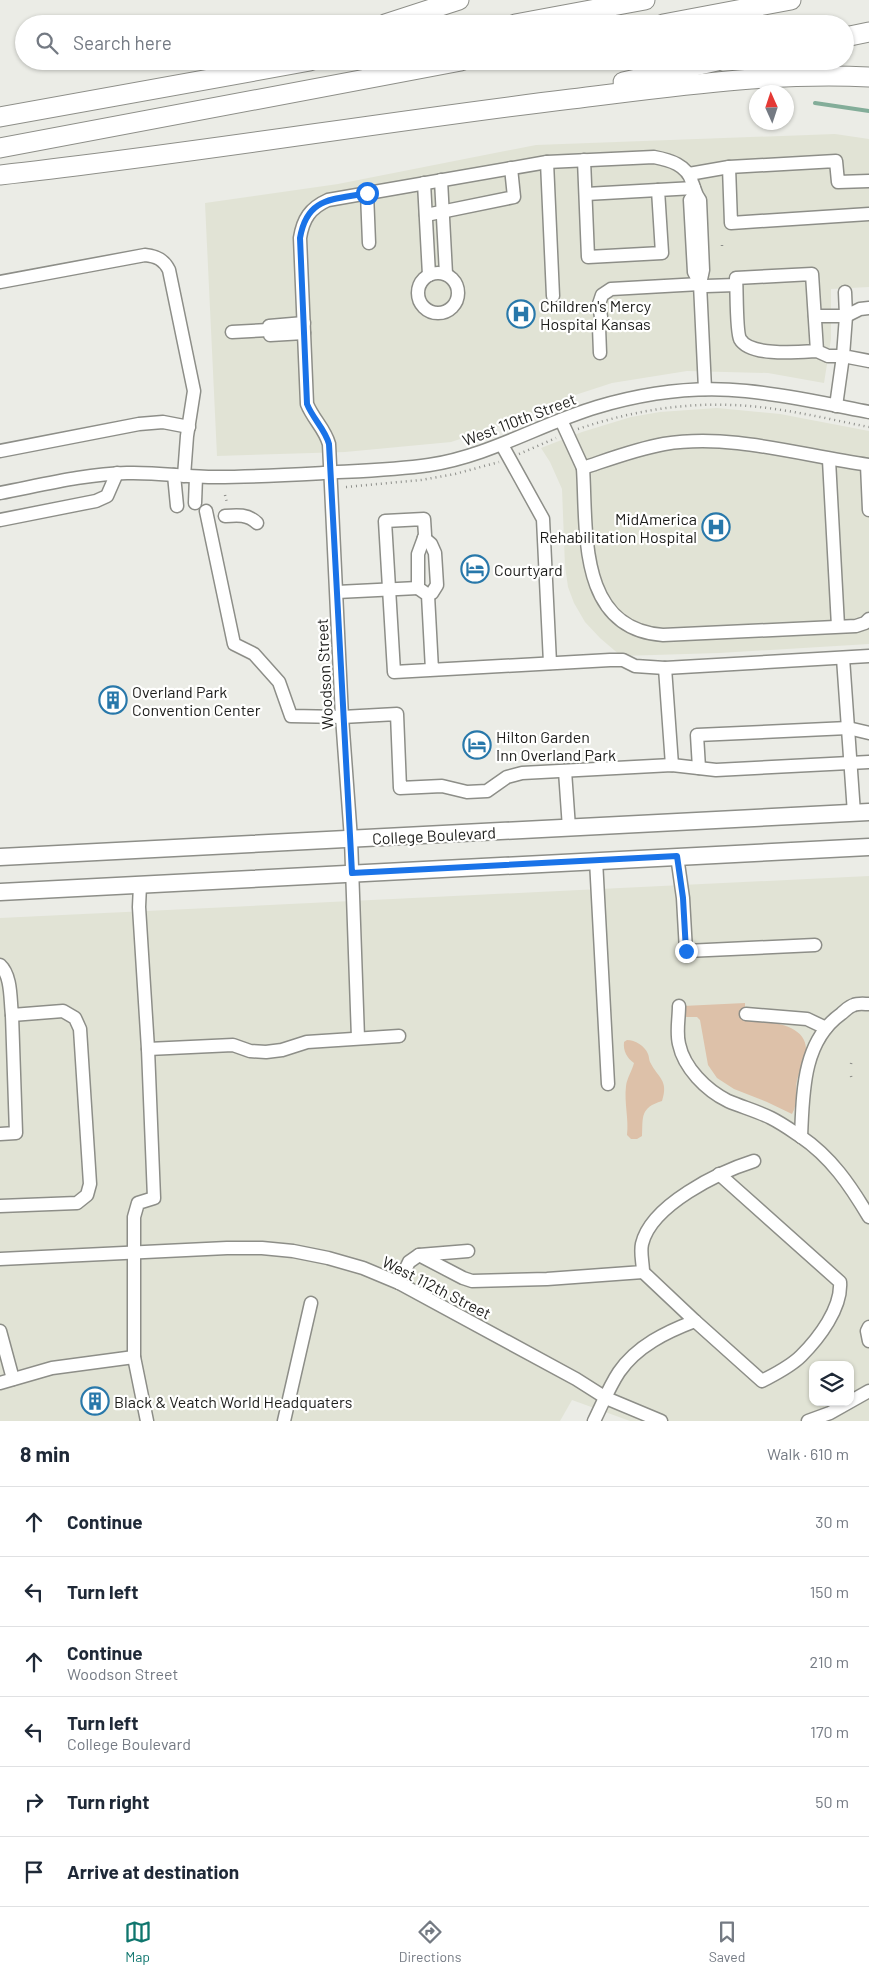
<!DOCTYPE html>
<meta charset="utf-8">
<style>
body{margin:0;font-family:Barlow,sans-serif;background:#f2f2f3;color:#1f2937}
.controls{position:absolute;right:15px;bottom:15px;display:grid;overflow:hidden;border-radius:10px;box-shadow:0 1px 4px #0004}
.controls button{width:45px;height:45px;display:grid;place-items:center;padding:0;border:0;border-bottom:1px solid #e0e1e3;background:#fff;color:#1f2937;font:25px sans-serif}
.compass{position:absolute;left:749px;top:85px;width:45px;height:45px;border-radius:50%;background:#fff;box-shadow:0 1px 4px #0004;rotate:357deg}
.stop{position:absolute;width:15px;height:15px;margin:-11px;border:4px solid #1a73e8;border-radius:50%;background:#fff}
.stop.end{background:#1a73e8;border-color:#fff;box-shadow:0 1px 5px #0008}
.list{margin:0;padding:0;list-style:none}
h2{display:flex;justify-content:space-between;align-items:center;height:65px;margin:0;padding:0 20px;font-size:21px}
h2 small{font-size:16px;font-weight:400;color:#747a83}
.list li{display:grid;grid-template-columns:32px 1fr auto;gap:15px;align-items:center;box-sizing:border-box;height:70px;padding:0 20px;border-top:1px solid #e0e1e3}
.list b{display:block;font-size:19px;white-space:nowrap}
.list p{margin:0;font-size:16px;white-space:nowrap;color:#747a83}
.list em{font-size:16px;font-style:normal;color:#747a83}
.icon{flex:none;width:28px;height:28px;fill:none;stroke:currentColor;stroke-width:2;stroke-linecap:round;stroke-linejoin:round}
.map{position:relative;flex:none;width:869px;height:1421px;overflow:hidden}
.search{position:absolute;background:#fff;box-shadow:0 1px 4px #0004;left:15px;right:15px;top:15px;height:55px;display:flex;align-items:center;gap:12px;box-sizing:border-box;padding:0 18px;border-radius:28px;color:#747a83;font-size:19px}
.sheet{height:485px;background:#fff}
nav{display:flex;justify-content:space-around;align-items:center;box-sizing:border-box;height:70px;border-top:1px solid #e0e1e3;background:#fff;font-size:14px;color:#747a83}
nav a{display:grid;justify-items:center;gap:2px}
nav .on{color:#0f766e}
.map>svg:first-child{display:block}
</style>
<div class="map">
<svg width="869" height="1421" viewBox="0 0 869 1421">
<rect width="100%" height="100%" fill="#ebece6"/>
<g fill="#e1e3d5" fill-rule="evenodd">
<path d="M 835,134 L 869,139 L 869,287 L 831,289 L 831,339 L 824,383 L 768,373 L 687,371 L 612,383 L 569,397 L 503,425 L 451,442 L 345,452 L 217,456 L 205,203 L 338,184 L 536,145 Z"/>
<path d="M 717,408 L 780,414 L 869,431 L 869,644 L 719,653 L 621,656 L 600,638 L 585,622 L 574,603 L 568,587 L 565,566 L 562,489 L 550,462 L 541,448 L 582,432 L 631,417 L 660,412 Z"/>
<path d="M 869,876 L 869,1421 L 630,1421 L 572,1400 L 560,1421 L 0,1421 L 0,918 ZM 813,1365 L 850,1365 L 850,1402 L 813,1402 Z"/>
</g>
<g fill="#ddc1a9">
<path d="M 745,1003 L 745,1020 C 763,1021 807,1022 806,1050 C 806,1059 800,1070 797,1080 C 795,1090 798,1105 792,1114 L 767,1102 L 734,1089 L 717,1078 L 708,1065 L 700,1020 L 697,1017 L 683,1017 L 683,1006 Z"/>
<path d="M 627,1040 C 635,1040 645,1046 648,1054 C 649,1056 649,1060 650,1062 C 658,1078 669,1080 662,1101 C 640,1108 643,1116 642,1136 L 637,1139 L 631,1139 L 627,1135 C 629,1119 624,1103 626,1086 C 627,1078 632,1071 634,1063 C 627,1058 623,1051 624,1042 Z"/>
</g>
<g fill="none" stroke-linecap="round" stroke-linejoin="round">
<path stroke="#83ad99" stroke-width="4" d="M 815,103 L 869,111"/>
<g stroke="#8d8e88" stroke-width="15">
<g id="minor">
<path d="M 584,160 L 588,257 L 662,253 L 658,190 L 694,188"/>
<path d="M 547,162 L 553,296"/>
<path d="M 729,167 L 731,223 L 869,214"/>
<path d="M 689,174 L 729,167 L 836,161 L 838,182 L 869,181"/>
<path d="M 441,180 L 446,274"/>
<path d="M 424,183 L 429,275"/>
<path d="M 367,193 L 369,243"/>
<path d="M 695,193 L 690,200 L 694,272 L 700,284"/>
<path d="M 586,194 L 658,190"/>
<path d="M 426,215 L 514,197 L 511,168"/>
<circle cx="438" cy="293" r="20"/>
<path d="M 0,282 L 145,255 C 157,256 164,260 169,270 L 194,391 L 187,436 L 184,476"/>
<path d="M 845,292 L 846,316 L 860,309 L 869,308"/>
<path d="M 815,316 L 846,316 L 843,356 L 869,361"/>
<path d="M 269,326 L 304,323"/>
<path d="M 232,332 L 269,330"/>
<path d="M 270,335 L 304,333"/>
<path d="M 817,351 C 799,352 750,357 740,339 C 736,331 737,290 736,278 L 812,274 L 817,351 L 828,356 L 843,356 L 836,406"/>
<path d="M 600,353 L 599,327 L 601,317 L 599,304 L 602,295 L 611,289 L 700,284 L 706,286 L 736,285"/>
<path d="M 561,420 L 583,468 C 610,459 636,449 664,444 C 733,433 802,456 869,465"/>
<path d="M 502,445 L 543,519 L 550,663"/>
<path d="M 0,451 L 139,424 L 163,422 L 189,427"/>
<path d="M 829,460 L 838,626"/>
<path d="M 867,465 L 869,510"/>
<path d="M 583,468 C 587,530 577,629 663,635 L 856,626 L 865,623 L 869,619"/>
<path d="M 174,475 L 177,506"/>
<path d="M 0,493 C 42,485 85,474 127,473 C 157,472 186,477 216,477 C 252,477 287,475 323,473 C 358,471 394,470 429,465 C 489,456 540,424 597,407 C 644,393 697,386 746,391 C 788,395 828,404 869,412"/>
<path d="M 195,503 L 196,477"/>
<path d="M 206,511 L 234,644 L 254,654 L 279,682 L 291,716 L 342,717 L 397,714 L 400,788 L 442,786 L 467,792 L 487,791 L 507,777 L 522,773 L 672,765 L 716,770 L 869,762"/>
<path d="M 225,516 C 237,515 248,514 257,523"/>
<path d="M 0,520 L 96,501 L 107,496 L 117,473"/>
<path d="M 424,538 L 431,544 L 435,553 L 437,585 L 432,593 L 428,595"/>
<path d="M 337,592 L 418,588"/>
<path d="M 843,658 L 854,813"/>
<path d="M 665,668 L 672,765"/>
<path d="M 432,670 L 428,595 L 418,588 L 418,554 L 425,535 L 424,519 L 385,521 L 394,672 L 610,660 L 623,660 L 635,666 L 665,668 L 869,656"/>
<path d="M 699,768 L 697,735 L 848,728 L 869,733"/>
<path d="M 565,771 L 569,828"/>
<path d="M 677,856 L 683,898 L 686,951 L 815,945"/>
<path d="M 596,860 L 608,1084"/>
<path d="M 140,885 L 139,907 L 148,1049 L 154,1198 L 138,1203 L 134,1217 L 134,1357 L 147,1421"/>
<path d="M 0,965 C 12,976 10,1000 12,1015 L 63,1011 L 75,1018 L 80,1029 L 90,1184 L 87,1195 L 77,1203 L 0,1206"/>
<path d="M 679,1006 C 679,1019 676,1032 679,1044 C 684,1068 706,1090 728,1101 C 742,1107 757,1111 771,1118 C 781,1123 791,1130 800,1136 C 831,1157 850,1185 869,1217"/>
<path d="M 746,1014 L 807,1019 L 826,1028"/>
<path d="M 358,1038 L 351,839 L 342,717 L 329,444 C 325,429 313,419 307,404 L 300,238 C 303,219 310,208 328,200 L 547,162 L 654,157 C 670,160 687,165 692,182 C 695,189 695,194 700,200 L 703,270 L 700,284 L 705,389"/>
<path d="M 148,1049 L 233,1045 L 250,1051 L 266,1052 L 282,1050 L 307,1042 L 399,1036"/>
<path d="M 0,1134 L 16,1133 L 12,1015"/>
<path d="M 801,1137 C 803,1094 802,1042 841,1014 C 845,1011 849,1006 854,1005 C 858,1003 865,1004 869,1004"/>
<path d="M 419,1255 L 463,1278 L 472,1281 L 547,1279 L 643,1272 C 643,1263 640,1253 642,1244 C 651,1205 719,1172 754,1161"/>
<path d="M 0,1259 L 227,1248 L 262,1248 L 293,1251 L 328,1258 L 363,1268 L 399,1283 L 576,1379 L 606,1398 L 661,1421"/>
<path d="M 643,1272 L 695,1321"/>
<path d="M 399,1283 L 409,1262 L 419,1255 L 468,1251"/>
<path d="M 869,1327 L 867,1331 L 869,1341"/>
<path d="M 0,1331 L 13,1379"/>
<path d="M 0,1383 L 52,1368 L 134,1357"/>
<path d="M 284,1421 L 311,1303"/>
<path d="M 594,1421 C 602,1405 609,1387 619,1372 C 637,1346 666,1332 695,1321 L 762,1381 C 775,1374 790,1367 801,1356 C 819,1338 842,1308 840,1282 L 719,1174"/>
<path d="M 808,1421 L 830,1413 L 869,1391"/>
</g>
</g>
<g stroke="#8d8e88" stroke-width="19">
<g id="major">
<path d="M 0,857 L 869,812"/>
<path d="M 0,892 L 869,847"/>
</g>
</g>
<g stroke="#8d8e88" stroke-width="21">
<g id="highway">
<path d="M 385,24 L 459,0"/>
<path d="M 515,24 L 645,0"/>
<path d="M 663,24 L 791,0"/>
<path d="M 845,37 L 869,32"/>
<path d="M 623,82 L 717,61"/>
<path d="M 0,117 L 310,61"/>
<path d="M 0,148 L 461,61"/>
<path d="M 0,175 C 191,154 381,122 571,99 C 670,87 769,72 869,77"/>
</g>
</g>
<g stroke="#8d8e8a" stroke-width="2.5" stroke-dasharray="1 4" stroke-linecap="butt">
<path d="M 722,245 L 722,250"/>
<path d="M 578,429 C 637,409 697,400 759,407 C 796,411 833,420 869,427"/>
<path d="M 519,454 L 556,438"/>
<path d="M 346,487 L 421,480 L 455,474 L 499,462"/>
<path d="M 225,495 L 227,503"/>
<path d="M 851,1064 L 852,1060"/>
<path d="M 851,1076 L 852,1080"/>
</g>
<use href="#minor" stroke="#fff" stroke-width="12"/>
<use href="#major" stroke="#fff" stroke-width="16"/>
<use href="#highway" stroke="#fff" stroke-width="19"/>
</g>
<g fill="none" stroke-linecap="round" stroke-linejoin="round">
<path stroke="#1a73e8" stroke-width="6" d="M 367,193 C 332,200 307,197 300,238 L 307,404 C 313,419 325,429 329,444 L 352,873 L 677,856 L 683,898 L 686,951"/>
</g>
<defs>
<g id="hospital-ring" transform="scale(1.4375)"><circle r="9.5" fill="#fffffe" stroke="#2878aa" stroke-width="1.5"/><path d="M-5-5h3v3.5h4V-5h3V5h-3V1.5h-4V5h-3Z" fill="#2878aa"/></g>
<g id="hotel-ring" transform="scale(1.4375)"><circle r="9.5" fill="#fffffe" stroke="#2878aa" stroke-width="1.5"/><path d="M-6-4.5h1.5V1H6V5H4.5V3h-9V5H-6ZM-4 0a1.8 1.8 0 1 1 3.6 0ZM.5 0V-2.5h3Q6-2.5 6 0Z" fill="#2878aa"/></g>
<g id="building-ring" transform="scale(1.4375)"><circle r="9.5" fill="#fffffe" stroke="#2878aa" stroke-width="1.5"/><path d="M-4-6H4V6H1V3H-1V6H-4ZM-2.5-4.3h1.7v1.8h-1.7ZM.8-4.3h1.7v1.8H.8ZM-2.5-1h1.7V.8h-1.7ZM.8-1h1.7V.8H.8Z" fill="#2878aa"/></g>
</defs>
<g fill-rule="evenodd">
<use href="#hospital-ring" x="521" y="314"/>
<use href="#hospital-ring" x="716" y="527"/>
<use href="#hotel-ring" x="475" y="569"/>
<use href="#building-ring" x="113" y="700"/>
<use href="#hotel-ring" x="477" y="745"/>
<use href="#building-ring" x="95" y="1401"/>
</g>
<g text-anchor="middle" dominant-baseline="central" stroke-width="4.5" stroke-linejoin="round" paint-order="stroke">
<g font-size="16" fill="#1d1d1b" stroke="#fffffe" text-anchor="start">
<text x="540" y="305">Children's Mercy<tspan x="540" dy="18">Hospital Kansas</tspan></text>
<text x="697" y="518" text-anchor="end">MidAmerica<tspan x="697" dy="18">Rehabilitation Hospital</tspan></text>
<text x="494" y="569">Courtyard</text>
<text x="132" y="691">Overland Park<tspan x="132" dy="18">Convention Center</tspan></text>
<text x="496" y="736">Hilton Garden<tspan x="496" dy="18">Inn Overland Park</tspan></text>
<text x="114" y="1401">Black &amp; Veatch World Headquaters</text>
</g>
<g font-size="16" fill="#1d1d1b" stroke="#fffffe">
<text transform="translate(519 419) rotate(-21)">West 110th Street</text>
<text transform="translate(324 674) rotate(-93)">Woodson Street</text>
<text transform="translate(434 835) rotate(-3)">College Boulevard</text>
<text transform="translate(437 1287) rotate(27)">West 112th Street</text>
</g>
</g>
</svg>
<div class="controls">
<button><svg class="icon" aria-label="layers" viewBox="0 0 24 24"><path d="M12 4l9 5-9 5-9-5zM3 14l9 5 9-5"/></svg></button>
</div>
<svg class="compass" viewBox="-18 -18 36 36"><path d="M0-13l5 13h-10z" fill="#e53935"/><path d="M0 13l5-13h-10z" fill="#747a83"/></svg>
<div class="stop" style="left:367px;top:193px"></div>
<div class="stop end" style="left:686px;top:951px"></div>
<div class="search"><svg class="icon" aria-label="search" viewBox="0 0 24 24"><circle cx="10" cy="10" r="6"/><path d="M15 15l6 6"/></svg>Search here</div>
</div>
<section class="sheet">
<h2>8 min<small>Walk · 610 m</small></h2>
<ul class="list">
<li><svg class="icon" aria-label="ahead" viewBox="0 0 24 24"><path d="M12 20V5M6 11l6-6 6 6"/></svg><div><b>Continue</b></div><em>30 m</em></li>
<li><svg class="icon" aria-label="left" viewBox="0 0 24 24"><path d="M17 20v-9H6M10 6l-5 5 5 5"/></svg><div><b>Turn left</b></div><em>150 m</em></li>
<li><svg class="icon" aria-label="ahead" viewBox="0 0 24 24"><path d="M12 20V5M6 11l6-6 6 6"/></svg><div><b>Continue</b><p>Woodson Street</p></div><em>210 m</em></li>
<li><svg class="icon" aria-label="left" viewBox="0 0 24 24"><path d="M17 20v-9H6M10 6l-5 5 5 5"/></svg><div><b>Turn left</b><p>College Boulevard</p></div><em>170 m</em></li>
<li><svg class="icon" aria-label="right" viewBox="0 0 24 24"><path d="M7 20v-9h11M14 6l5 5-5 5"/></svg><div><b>Turn right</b></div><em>50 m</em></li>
<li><svg class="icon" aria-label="arrive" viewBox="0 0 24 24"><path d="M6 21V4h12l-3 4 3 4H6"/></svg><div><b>Arrive at destination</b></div></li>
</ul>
</section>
<nav>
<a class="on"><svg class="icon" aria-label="map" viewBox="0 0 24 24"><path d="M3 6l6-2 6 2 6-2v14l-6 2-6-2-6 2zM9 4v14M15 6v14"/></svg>Map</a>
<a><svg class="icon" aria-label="directions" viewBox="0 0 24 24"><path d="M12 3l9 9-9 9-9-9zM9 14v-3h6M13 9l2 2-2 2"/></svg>Directions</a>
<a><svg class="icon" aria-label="saved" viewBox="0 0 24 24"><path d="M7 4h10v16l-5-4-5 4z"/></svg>Saved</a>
</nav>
